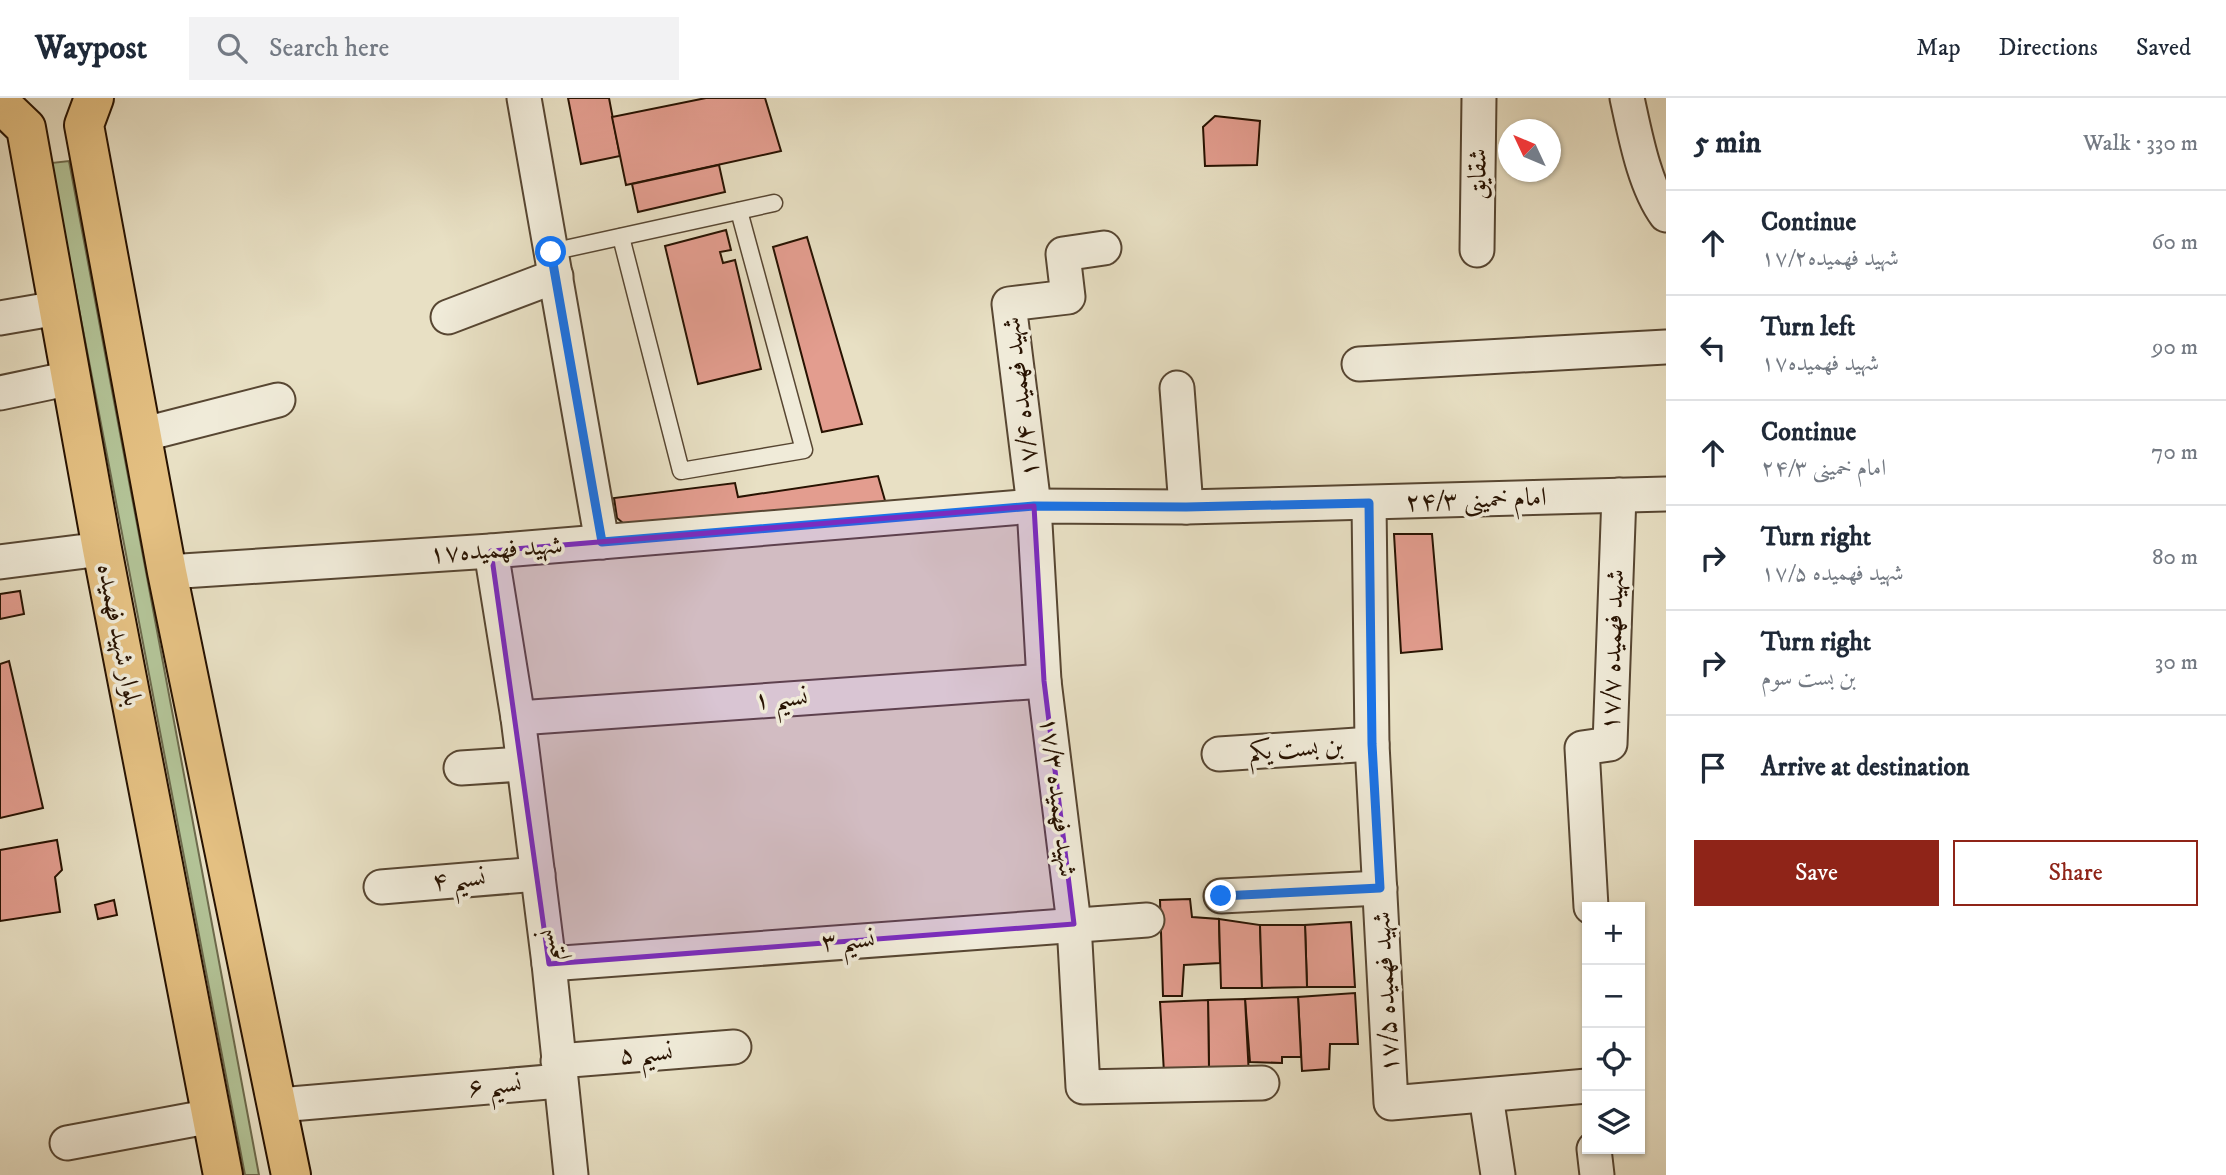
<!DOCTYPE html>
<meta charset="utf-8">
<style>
body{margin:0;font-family:"IM FELL DW Pica",Amiri,serif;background:#f2f2f3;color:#1f2937}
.controls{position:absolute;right:21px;bottom:21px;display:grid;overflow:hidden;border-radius:0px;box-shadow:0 2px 5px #0004}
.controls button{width:63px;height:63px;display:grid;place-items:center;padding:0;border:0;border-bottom:2px solid #e0e1e3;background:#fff;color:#1f2937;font:35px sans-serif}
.compass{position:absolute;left:1498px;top:21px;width:63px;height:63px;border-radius:50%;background:#fff;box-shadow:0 2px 5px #0004;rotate:314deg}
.stop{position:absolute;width:21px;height:21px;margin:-16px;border:5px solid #1a73e8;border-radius:50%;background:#fff}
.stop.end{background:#1a73e8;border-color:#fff;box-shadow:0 2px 7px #0008}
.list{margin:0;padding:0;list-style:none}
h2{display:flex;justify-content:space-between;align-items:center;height:91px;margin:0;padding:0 28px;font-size:30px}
h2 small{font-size:23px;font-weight:400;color:#747a83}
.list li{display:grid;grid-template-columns:46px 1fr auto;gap:21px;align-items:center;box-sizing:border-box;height:105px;padding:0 28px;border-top:2px solid #e0e1e3}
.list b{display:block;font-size:26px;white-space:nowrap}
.list p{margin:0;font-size:23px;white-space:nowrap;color:#747a83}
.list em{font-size:23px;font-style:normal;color:#747a83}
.actions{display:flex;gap:14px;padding:21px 28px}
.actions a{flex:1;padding:16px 0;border:2px solid #8f2418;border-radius:0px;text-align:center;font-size:24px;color:#8f2418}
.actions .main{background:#8f2418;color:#fff}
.icon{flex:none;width:38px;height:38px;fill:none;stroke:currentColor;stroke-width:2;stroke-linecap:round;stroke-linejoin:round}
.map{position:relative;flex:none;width:1666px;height:1077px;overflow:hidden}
header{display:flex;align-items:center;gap:42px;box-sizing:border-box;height:98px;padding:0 35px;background:#fff;border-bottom:2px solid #e0e1e3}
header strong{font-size:33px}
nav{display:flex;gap:38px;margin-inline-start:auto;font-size:24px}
.search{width:490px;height:63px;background:#f2f2f3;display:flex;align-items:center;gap:18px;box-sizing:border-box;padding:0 24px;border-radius:0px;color:#747a83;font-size:26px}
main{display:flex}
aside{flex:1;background:#fff}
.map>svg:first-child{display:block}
</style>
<header>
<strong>Waypost</strong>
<div class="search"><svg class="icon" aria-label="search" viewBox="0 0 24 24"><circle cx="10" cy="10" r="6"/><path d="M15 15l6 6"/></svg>Search here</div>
<nav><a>Map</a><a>Directions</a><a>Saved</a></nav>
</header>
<main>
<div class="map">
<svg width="1666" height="1077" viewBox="0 0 1666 1077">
<rect width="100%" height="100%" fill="#e8e0c4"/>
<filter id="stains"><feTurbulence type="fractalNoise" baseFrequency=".00286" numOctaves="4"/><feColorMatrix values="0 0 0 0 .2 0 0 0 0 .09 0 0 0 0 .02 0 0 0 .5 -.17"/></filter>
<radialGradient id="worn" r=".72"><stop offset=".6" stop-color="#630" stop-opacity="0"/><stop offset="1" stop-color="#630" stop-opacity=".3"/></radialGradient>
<path fill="#b3c397" stroke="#6d6a4c" stroke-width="2" d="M 69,63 L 259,1077 L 245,1077 L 51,65 Z"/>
<g fill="#e39d8f" stroke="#271201" stroke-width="2">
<path d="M 568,0 L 609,0 L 620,58 L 581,66 Z"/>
<path d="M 706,0 L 765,0 L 781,53 L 626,87 L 612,19 Z"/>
<path d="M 1215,18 L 1260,23 L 1257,67 L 1205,68 L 1203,29 Z"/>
<path d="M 719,67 L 725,94 L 638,114 L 632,86 Z"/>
<path d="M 726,132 L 731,152 L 720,154 L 723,165 L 735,162 L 761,271 L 698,286 L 665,148 Z"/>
<path d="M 807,139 L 862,326 L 822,334 L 773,149 Z"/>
<path d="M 878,378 L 886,406 L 630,431 L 617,420 L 614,400 L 735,385 L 738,399 Z"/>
<path d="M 1394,436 L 1432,436 L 1442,551 L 1401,555 Z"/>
<path d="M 20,493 L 24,516 L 0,521 L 0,496 Z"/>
<path d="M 9,563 L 43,710 L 0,720 L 0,566 Z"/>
<path d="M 57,742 L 62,772 L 55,779 L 60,814 L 0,823 L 0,752 Z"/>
<path d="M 1190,801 L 1192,819 L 1219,821 L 1220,865 L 1184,867 L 1182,898 L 1163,898 L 1160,802 Z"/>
<path d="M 114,802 L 117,817 L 98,821 L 95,807 Z"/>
<path d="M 1219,821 L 1260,827 L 1262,890 L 1221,890 Z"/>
<path d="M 1351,824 L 1355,889 L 1307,889 L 1305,827 Z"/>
<path d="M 1260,827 L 1305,827 L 1307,889 L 1262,890 Z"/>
<path d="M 1355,895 L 1358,946 L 1330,946 L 1329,971 L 1302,973 L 1298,899 Z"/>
<path d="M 1298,899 L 1301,959 L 1282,959 L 1282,965 L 1250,964 L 1245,901 Z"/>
<path d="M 1245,901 L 1249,978 L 1209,978 L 1208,902 Z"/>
<path d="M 1208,902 L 1209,971 L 1164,975 L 1160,904 Z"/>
</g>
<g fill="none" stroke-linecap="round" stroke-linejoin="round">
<g stroke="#574632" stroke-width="19">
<g id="service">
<path d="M 621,139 L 681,373 L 804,352 L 739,113"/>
<path d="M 551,154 L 774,105"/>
</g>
</g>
<g stroke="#574632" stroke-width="37">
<g id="minor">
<path d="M 524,0 L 602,444"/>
<path d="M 1627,0 C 1635,36 1644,87 1666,117"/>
<path d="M 1104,150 L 1063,156 L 1068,199 L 1009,206 L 1034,408 L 1044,583 L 1074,826 L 1083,989 L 1262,985"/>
<path d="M 1477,152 L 1479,0"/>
<path d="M 448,219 L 556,178"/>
<path d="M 0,220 L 58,210"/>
<path d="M 1359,266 L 1666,249"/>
<path d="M 1177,290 L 1186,409"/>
<path d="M 0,295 L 71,280"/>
<path d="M 141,337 L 278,302"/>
<path d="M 1369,405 L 1372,646 L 1391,1005 L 1587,988"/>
<path d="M 491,453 L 518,620 L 549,866 L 571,1077"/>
<path d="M 0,464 L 102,451"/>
<path d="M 167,474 L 491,453 L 1034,408 L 1186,409 L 1666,396"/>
<path d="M 518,620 L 1044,583"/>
<path d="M 1219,656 L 1372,646"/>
<path d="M 461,670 L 523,666"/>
<path d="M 381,789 L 538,776"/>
<path d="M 1221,798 L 1380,790"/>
<path d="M 1591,809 L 1582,650 L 1610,646 L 1619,397"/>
<path d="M 549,866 L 1147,822"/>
<path d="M 558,963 L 734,949"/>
<path d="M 1486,998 L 1498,1077"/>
<path d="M 279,1007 L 560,983"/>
<path d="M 67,1045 L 212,1018"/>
<path d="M 1594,1051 L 1597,1077"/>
</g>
</g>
<g stroke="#271201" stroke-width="42">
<g id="primary">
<path d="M 94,0 L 84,27 L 167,474 L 291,1077"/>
<path d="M 0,5 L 26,30 L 102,451 L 223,1077"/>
</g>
</g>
<use href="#service" stroke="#f0ebd9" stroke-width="16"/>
<use href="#minor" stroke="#f0ebd9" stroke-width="33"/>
<use href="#primary" stroke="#e4c082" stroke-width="38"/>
</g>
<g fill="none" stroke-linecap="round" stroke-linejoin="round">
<path stroke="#1a73e8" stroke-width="9" d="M 551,154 L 602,444 L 1034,408 L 1186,409 L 1369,405 L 1372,646 L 1380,790 L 1221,798"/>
</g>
<path fill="#7b2cbf" fill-opacity="0.2" stroke="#7b2cbf" stroke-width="5" stroke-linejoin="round" d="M 1034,408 L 1044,583 L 1074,826 L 549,866 L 491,453 Z"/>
<g text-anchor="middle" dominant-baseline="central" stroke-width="7" stroke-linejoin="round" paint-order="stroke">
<g font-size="26" fill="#271201" stroke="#f0ebd9">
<text transform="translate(1478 76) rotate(-89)">شقایق</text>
<text transform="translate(1021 299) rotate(-97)">شهید فهمیده ۱۷/۴</text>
<text transform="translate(1476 402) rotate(-2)">امام خمینی ۲۴/۳</text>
<text transform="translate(496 452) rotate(-4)">شهید فهمیده۱۷</text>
<text transform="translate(119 537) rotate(79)">بلوار شهید فهمیده</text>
<text transform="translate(1613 552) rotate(-88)">شهید فهمیده ۱۷/۷</text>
<text transform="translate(781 601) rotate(-4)">نسیم ۱</text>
<text transform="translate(1296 651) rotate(-4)">بن بست یکم</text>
<text transform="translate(1058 699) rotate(83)">شهید فهمیده ۱۷/۳</text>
<text transform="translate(459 782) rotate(-5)">نسیم ۴</text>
<text transform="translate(848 843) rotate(-4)">نسیم ۳</text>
<text transform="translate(547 848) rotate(-97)">نسیم</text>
<text transform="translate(1386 894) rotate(-93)">شهید فهمیده ۱۷/۵</text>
<text transform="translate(646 956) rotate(-4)">نسیم ۵</text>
<text transform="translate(495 988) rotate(-5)">نسیم ۶</text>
</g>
</g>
<rect width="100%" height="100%" filter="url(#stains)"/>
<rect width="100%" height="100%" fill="url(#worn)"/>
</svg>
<div class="controls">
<button>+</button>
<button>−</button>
<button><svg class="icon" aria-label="locate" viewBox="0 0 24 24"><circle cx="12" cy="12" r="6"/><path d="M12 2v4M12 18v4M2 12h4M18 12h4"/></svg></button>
<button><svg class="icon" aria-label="layers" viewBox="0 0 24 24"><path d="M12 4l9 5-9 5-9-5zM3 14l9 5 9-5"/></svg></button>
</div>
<svg class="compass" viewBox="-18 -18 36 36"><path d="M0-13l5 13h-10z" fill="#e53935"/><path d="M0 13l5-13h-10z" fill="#747a83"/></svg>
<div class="stop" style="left:551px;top:154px"></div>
<div class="stop end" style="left:1221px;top:798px"></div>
</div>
<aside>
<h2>5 min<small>Walk · 330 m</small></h2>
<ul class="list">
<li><svg class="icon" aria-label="ahead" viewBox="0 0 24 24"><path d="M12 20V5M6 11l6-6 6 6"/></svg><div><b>Continue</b><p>شهید فهمیده۱۷/۲</p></div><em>60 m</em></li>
<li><svg class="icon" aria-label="left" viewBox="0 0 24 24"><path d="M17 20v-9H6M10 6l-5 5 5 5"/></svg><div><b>Turn left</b><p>شهید فهمیده۱۷</p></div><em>90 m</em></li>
<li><svg class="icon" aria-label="ahead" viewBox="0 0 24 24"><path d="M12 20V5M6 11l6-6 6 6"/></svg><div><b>Continue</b><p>امام خمینی ۲۴/۳</p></div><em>70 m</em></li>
<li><svg class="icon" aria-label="right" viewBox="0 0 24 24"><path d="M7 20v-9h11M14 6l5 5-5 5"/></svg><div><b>Turn right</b><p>شهید فهمیده ۱۷/۵</p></div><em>80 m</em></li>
<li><svg class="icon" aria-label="right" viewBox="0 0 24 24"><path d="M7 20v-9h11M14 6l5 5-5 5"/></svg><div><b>Turn right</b><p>بن بست سوم</p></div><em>30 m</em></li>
<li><svg class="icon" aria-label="arrive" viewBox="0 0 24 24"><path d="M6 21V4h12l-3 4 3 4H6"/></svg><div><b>Arrive at destination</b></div></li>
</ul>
<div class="actions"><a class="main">Save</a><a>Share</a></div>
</aside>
</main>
